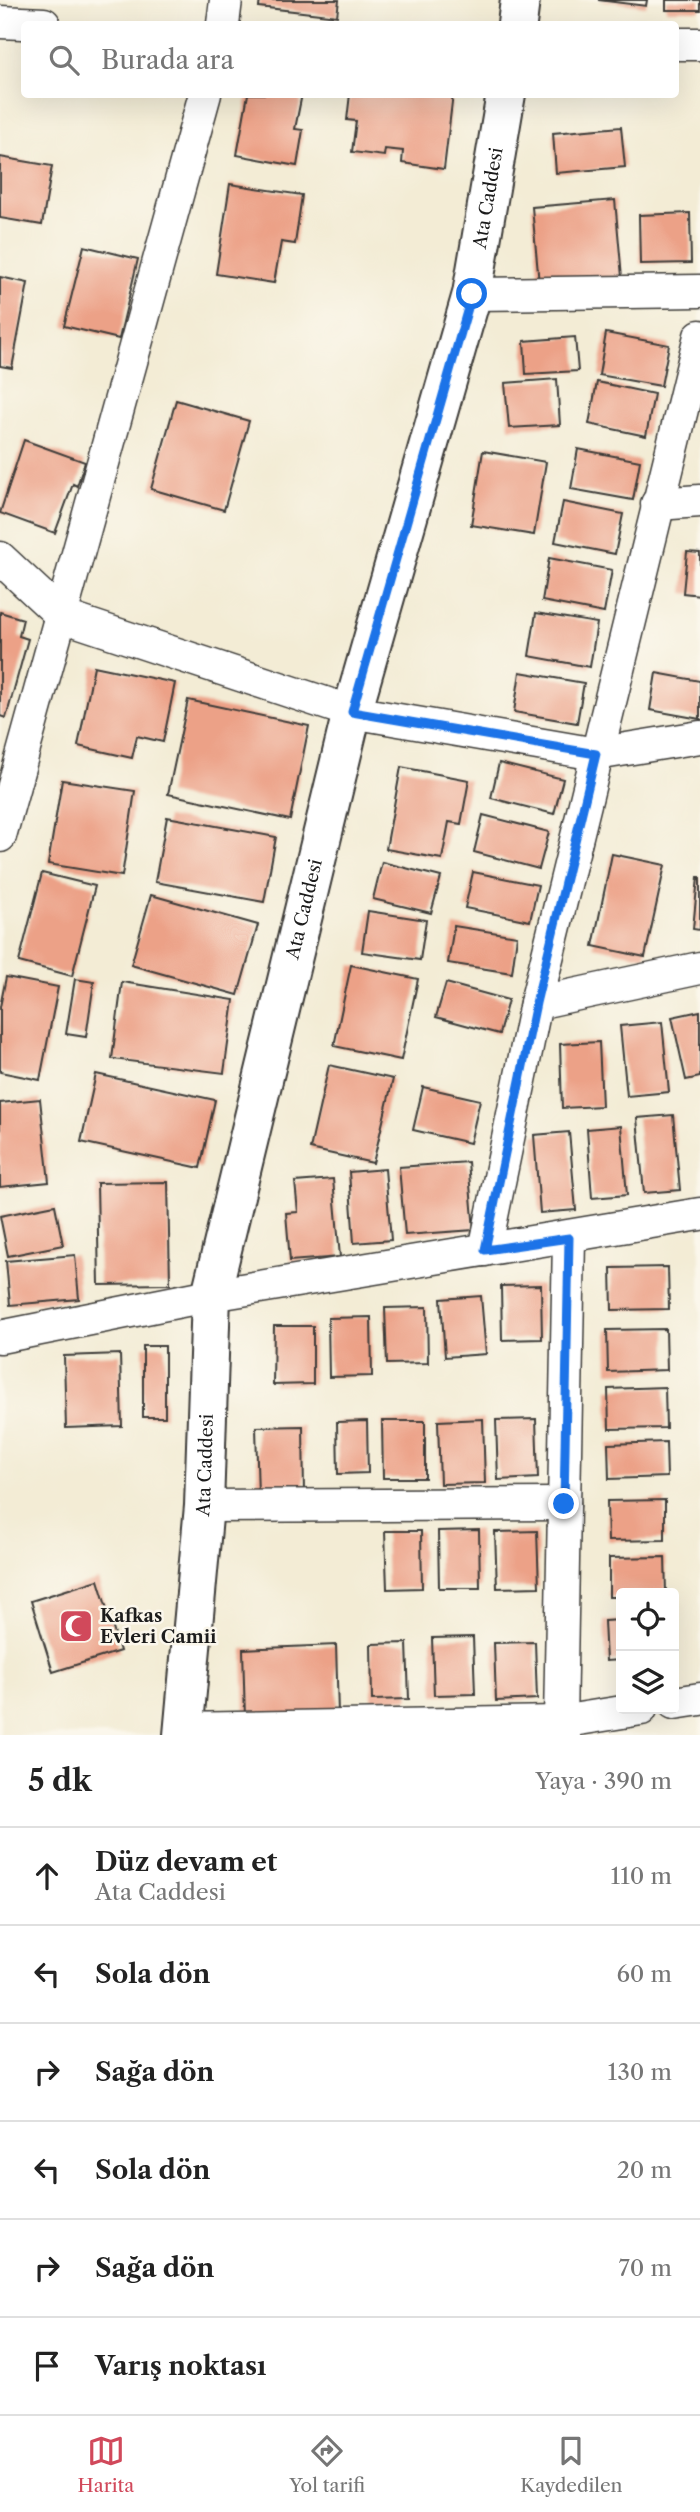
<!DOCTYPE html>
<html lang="tr">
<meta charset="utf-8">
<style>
body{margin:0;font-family:"Libre Caslon Text",serif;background:#f6f6f6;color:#222}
.controls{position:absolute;right:21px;bottom:21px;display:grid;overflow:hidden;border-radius:7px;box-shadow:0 7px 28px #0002}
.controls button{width:63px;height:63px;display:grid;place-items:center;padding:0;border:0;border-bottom:2px solid #e0e0e0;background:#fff;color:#222;font:35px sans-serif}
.stop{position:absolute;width:21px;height:21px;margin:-16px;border:5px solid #1a73e8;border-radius:50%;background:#fff}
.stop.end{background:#1a73e8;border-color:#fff;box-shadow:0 2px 7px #0008}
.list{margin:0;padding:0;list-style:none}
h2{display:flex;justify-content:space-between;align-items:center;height:91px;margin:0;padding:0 28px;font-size:30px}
h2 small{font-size:23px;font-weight:400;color:#767676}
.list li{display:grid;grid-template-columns:46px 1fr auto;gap:21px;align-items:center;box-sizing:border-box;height:98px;padding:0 28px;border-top:2px solid #e0e0e0}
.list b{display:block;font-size:26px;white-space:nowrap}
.list p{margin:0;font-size:23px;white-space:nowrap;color:#767676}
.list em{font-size:23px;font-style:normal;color:#767676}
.icon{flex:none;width:38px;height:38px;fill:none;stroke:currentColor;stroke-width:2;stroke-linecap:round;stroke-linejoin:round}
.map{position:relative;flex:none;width:700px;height:1735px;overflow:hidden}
.search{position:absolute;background:#fff;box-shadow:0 7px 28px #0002;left:21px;right:21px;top:21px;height:77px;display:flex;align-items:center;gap:18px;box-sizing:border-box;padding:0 24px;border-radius:7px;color:#767676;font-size:26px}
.sheet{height:679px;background:#fff}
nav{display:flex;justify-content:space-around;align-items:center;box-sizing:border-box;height:98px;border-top:2px solid #e0e0e0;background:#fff;font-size:19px;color:#767676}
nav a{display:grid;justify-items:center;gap:4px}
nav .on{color:#d1495b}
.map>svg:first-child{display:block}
</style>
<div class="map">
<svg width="700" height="1735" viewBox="0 0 700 1735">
<rect width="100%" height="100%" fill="#fbf7ec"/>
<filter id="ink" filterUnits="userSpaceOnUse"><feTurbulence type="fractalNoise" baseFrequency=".0143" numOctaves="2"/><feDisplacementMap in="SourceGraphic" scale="14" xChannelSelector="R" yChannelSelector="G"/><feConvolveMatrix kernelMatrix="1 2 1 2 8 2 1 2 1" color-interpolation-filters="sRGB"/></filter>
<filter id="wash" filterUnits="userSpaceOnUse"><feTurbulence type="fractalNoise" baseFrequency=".00686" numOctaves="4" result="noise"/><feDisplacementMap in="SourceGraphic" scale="28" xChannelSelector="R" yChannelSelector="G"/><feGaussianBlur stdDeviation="1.57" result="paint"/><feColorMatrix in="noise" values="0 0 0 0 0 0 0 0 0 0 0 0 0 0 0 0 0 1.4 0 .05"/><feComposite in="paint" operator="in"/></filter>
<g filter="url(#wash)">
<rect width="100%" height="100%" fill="#f3ecd5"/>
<g id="blocks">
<g fill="#eca187">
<path d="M 260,0 L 339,0 L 337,16 L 259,7 Z"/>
<path d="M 598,0 L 647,0 L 646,6 Z"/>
<rect x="666" y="0" width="34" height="10"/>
<path d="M 248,94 L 302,94 L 295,129 L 303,130 L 297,166 L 237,155 Z"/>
<path d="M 350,94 L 453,94 L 444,169 L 402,163 L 403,151 L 385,149 L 384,156 L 352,152 L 356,121 L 347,120 Z"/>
<path d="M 621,127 L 625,167 L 556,173 L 553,133 Z"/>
<path d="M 0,157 L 52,166 L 42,225 L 0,218 Z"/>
<path d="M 230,184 L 302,195 L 295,244 L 281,242 L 274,283 L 216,274 Z"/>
<path d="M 615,200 L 622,277 L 539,284 L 532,207 Z"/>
<path d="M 690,213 L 691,263 L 640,264 L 639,215 Z"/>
<path d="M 84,246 L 138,259 L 119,339 L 64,326 Z"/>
<path d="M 0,277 L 28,283 L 12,368 L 0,366 Z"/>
<path d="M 606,333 L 669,345 L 661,386 L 599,375 Z"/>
<path d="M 575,337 L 578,371 L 526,374 L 524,341 Z"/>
<path d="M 557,379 L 560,425 L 509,428 L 505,383 Z"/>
<path d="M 597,382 L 654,394 L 646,436 L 589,424 Z"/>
<path d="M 176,400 L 249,421 L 224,510 L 151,489 Z"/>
<path d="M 24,440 L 85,462 L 77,486 L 73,484 L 55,533 L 0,513 Z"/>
<path d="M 578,449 L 640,461 L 633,500 L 571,489 Z"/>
<path d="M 483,451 L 546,462 L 534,535 L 471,525 Z"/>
<path d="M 563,502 L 623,514 L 615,554 L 555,542 Z"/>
<path d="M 687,552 L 700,553 L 700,595 L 683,593 Z"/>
<path d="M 549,558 L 612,570 L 604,613 L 542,601 Z"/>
<path d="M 0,612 L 23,619 L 19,636 L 28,639 L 6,718 L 0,716 Z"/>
<path d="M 536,613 L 597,623 L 590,667 L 529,656 Z"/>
<path d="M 94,666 L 175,683 L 163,742 L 137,736 L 132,758 L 78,746 Z"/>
<path d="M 520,672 L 584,683 L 577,723 L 514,712 Z"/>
<path d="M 656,673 L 700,681 L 700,719 L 650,710 Z"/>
<path d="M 188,700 L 309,726 L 290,820 L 168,794 Z"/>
<path d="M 499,763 L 563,779 L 554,814 L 491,798 Z"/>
<path d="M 401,767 L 469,780 L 461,824 L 449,822 L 442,859 L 386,849 Z"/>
<path d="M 62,780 L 135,791 L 122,876 L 48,864 Z"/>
<path d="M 483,815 L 549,832 L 539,869 L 474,852 Z"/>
<path d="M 167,817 L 276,837 L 264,902 L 155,882 Z"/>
<path d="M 612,854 L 665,865 L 645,957 L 593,946 Z"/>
<path d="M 382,862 L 441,877 L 431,913 L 373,899 Z"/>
<path d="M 473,872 L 538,885 L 530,921 L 465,908 Z"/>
<path d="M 42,873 L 95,886 L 72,976 L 19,962 Z"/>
<path d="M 698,877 L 700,877 L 700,930 L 693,929 Z"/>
<path d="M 151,895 L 258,925 L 238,995 L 131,965 Z"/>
<path d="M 368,911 L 426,920 L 420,960 L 362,952 Z"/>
<path d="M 454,926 L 517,936 L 512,973 L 448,963 Z"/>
<path d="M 351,965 L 418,979 L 401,1060 L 334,1046 Z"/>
<path d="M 6,977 L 58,987 L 40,1080 L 0,1072 L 0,1007 Z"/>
<path d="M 75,979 L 94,982 L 86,1037 L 66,1034 Z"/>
<path d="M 122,982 L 234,1000 L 224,1073 L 112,1059 Z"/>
<path d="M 446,983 L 508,1000 L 499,1034 L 436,1017 Z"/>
<path d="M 700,1011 L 700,1077 L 686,1080 L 672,1017 Z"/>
<path d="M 662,1022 L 669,1092 L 627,1096 L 620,1026 Z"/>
<path d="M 599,1042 L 602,1106 L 562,1108 L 560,1044 Z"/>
<path d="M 329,1065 L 393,1079 L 373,1163 L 310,1149 Z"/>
<path d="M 96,1074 L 215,1100 L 200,1168 L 81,1142 Z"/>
<path d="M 423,1087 L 480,1100 L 470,1143 L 413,1130 Z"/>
<path d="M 40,1099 L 49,1182 L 0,1187 L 0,1103 Z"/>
<path d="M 673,1115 L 680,1190 L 644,1193 L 637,1118 Z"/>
<path d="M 621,1126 L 627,1195 L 592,1198 L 587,1129 Z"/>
<path d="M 569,1132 L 576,1210 L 540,1213 L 534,1135 Z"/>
<path d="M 468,1162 L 474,1230 L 405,1235 L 399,1167 Z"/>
<path d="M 385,1169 L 391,1240 L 354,1243 L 349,1172 Z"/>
<path d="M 333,1179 L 340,1257 L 290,1261 L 286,1213 L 298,1212 L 295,1182 Z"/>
<path d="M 168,1182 L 170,1284 L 99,1285 L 97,1183 Z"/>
<path d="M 55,1205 L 63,1245 L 8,1256 L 0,1216 Z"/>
<path d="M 75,1255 L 79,1299 L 10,1305 L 6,1261 Z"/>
<path d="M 668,1267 L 669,1309 L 612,1310 L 611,1268 Z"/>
<path d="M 541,1285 L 542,1339 L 502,1340 L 501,1286 Z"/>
<path d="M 481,1296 L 486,1354 L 445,1357 L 441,1299 Z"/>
<path d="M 427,1307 L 428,1363 L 387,1364 L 385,1308 Z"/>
<path d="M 371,1317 L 372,1376 L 329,1377 L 328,1318 Z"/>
<path d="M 274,1326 L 313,1326 L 313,1384 L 273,1385 Z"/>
<path d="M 666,1329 L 667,1370 L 608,1372 L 607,1330 Z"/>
<rect x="143" y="1346" width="22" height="71"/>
<path d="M 120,1354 L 122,1426 L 66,1428 L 64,1356 Z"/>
<path d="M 665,1387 L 666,1428 L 609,1429 L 608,1389 Z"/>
<path d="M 483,1419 L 485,1483 L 440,1484 L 438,1421 Z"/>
<path d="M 536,1419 L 538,1478 L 498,1480 L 496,1420 Z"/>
<path d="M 367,1421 L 368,1473 L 338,1474 L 337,1422 Z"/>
<path d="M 382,1421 L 425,1421 L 425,1478 L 383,1478 Z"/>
<path d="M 303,1426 L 304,1495 L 258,1496 L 256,1427 Z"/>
<path d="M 666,1442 L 667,1477 L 609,1479 L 608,1444 Z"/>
<path d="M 665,1500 L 665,1540 L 608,1541 L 607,1501 Z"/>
<path d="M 479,1530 L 480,1588 L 439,1588 L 438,1531 Z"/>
<path d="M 385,1531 L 421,1531 L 422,1588 L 387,1589 Z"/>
<path d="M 537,1531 L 539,1587 L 497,1588 L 495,1532 Z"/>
<path d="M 665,1557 L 666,1593 L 621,1593 L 621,1597 L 609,1597 L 609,1558 Z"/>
<path d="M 98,1580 L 120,1651 L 53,1672 L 31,1601 Z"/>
<path d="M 621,1620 L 621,1660 L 606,1661 L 604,1621 Z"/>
<path d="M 473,1637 L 475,1694 L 434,1695 L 432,1638 Z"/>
<path d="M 535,1642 L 537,1699 L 496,1701 L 494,1643 Z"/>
<path d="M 407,1643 L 409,1699 L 372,1700 L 371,1644 Z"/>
<path d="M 336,1645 L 338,1714 L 245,1718 L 243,1649 Z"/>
</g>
</g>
</g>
<g filter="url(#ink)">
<use href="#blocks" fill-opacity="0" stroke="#3c3b38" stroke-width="2"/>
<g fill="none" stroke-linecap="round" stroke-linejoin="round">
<g stroke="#3c3b38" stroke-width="35">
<g id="street">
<path d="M 0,22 L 44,24"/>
<path d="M 223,24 L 226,0"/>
<path d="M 676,44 L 700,44"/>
<path d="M 472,294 L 700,291"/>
<path d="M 657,504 L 700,501"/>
<path d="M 0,558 L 62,616 L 352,712 L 596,754 L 700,737"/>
<path d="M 0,836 L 205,94"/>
<path d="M 536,1003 L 700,968"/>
<path d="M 485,1250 L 536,1003 L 700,336"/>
<path d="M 0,1337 L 211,1295 L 700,1214"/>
<path d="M 204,1506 L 564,1504"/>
<path d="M 674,1703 L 700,1699"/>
<path d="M 183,1729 L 560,1722 L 641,1709"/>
<path d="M 564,1735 L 560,1722 L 569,1238"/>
</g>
</g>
<g stroke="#3c3b38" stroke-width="42">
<g id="secondary">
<path d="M 517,24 L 520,0"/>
<path id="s1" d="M 183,1735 L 204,1506 L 211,1295 L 352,712 L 472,294 L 506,94"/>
</g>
</g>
<use href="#street" stroke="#fff" stroke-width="32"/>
<use href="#secondary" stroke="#fff" stroke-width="38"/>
</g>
</g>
<g fill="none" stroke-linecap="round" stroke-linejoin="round" filter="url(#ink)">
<path stroke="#1a73e8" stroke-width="9" d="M 472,294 L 352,712 L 596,754 L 536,1003 L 485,1250 L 569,1238 L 564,1504"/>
</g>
<defs>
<g id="mosque-square" transform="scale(1.75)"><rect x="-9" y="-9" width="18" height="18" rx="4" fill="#d1495b" stroke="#fbf7ec"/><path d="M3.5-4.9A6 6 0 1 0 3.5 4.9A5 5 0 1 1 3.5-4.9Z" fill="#fff"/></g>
</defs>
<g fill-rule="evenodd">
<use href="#mosque-square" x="76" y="1626"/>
</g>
<g text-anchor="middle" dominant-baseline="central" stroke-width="5" stroke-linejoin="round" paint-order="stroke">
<g font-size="18" fill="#1c1c1c" stroke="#fbf7ec">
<text stroke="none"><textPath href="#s1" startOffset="1573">Ata Caddesi</textPath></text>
<text stroke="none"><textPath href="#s1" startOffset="838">Ata Caddesi</textPath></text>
<text stroke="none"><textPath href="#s1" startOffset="271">Ata Caddesi</textPath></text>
</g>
<g font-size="18" font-weight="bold" fill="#1c1c1c" stroke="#fbf7ec" text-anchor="start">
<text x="100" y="1616">Kafkas<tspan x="100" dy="21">Evleri Camii</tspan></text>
</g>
</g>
</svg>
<div class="controls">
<button><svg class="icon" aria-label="locate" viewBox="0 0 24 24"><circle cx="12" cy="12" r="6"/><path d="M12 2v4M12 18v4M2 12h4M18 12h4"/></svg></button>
<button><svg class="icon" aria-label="layers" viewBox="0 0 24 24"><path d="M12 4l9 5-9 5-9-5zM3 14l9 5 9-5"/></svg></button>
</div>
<div class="stop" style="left:472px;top:294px"></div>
<div class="stop end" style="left:564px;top:1504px"></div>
<div class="search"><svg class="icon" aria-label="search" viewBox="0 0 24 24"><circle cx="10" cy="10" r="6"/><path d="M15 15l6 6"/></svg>Burada ara</div>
</div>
<section class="sheet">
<h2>5 dk<small>Yaya · 390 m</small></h2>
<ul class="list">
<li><svg class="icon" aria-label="ahead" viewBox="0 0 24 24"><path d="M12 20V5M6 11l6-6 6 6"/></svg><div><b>Düz devam et</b><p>Ata Caddesi</p></div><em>110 m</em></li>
<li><svg class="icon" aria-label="left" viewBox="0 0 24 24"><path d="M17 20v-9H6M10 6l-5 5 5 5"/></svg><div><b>Sola dön</b></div><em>60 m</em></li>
<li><svg class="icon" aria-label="right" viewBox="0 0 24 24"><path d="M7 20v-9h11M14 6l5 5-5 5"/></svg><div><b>Sağa dön</b></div><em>130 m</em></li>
<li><svg class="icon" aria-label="left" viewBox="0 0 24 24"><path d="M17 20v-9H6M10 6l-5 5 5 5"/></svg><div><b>Sola dön</b></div><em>20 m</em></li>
<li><svg class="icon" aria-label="right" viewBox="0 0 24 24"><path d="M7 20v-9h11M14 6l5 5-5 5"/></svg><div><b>Sağa dön</b></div><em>70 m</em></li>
<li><svg class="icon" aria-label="arrive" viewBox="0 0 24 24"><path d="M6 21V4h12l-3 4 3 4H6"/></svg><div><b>Varış noktası</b></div></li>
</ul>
</section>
<nav>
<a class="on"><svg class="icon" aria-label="map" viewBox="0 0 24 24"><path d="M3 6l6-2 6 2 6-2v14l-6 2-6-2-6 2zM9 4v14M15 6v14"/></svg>Harita</a>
<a><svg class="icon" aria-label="directions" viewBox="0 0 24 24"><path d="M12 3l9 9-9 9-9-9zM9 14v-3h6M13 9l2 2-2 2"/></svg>Yol tarifi</a>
<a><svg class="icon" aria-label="saved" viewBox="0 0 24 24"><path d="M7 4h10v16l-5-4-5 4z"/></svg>Kaydedilen</a>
</nav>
